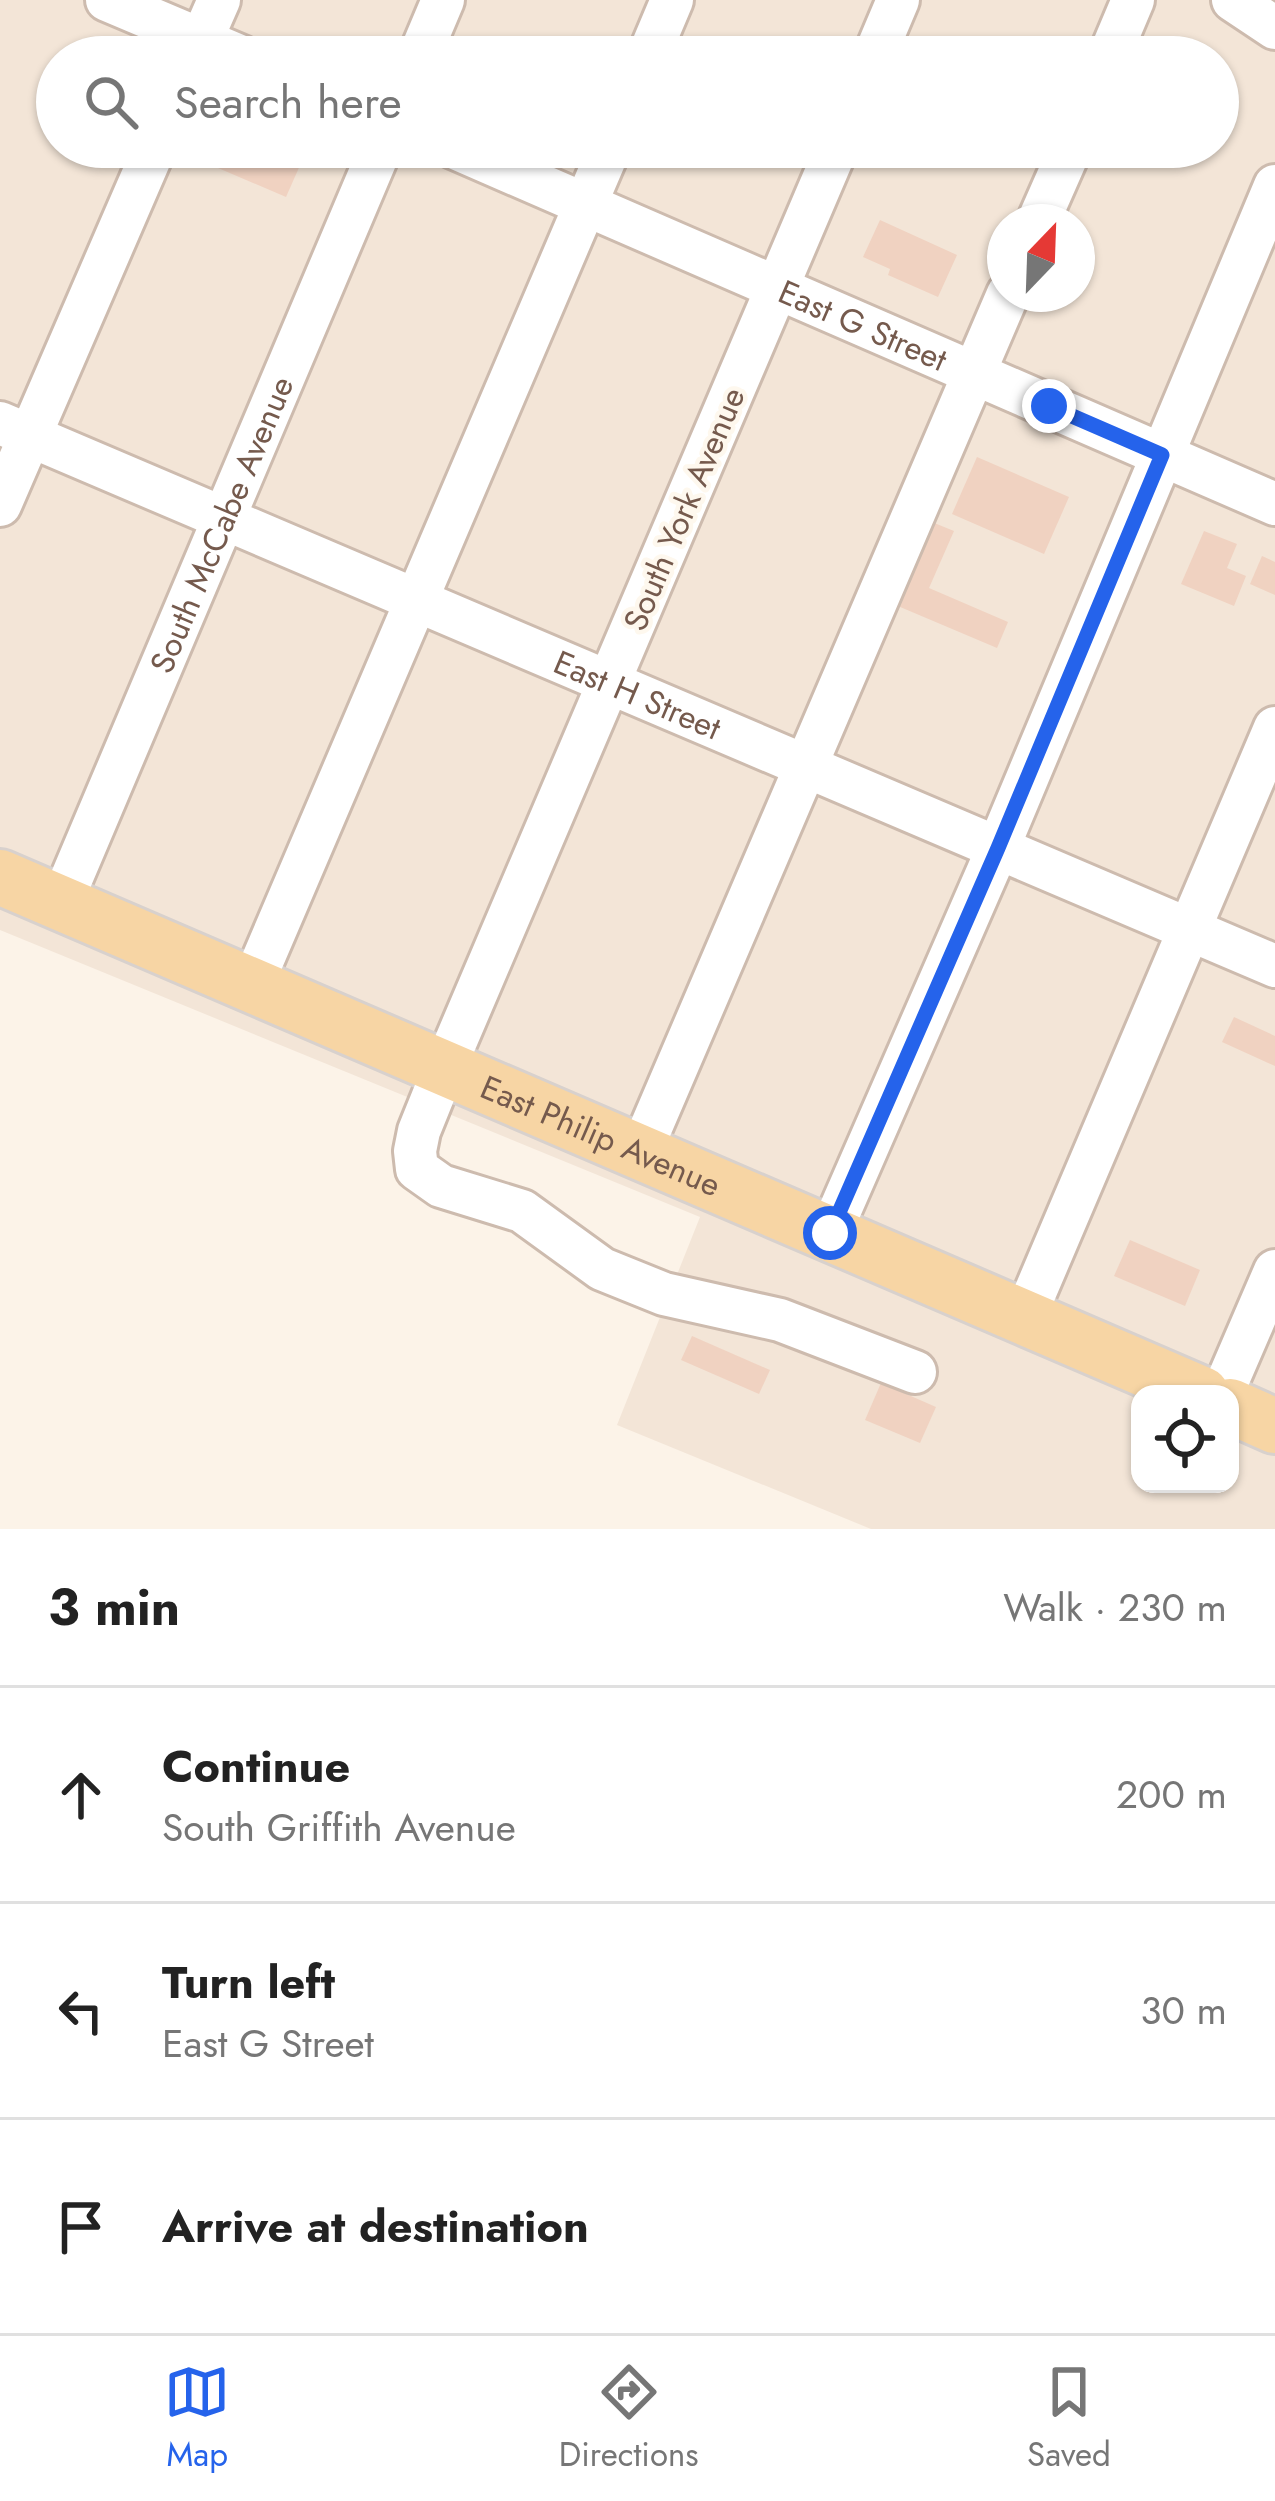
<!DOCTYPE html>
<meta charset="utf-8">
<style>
body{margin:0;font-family:Jost,sans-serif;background:#f6f6f6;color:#222}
.controls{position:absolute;right:36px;bottom:36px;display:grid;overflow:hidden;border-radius:24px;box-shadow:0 3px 9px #0004}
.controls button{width:108px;height:108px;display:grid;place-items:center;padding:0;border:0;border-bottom:3px solid #e0e0e0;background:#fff;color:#222;font:60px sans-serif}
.compass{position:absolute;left:987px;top:204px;width:108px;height:108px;border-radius:50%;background:#fff;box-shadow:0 3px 9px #0004;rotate:23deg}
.stop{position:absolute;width:36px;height:36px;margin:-27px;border:9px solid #2563eb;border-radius:50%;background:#fff}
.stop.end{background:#2563eb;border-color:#fff;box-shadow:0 3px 12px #0008}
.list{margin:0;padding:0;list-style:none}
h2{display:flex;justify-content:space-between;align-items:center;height:156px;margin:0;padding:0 48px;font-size:51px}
h2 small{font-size:39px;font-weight:400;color:#767676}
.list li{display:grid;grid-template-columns:78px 1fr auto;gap:36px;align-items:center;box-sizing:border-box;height:216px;padding:0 48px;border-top:3px solid #e0e0e0}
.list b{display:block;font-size:45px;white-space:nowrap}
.list p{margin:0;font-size:39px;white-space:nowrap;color:#767676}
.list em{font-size:39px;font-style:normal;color:#767676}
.icon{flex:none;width:66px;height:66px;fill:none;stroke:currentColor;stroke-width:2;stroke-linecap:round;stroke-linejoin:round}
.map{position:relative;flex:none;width:1275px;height:1529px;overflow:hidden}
.search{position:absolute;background:#fff;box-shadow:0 3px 9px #0004;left:36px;right:36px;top:36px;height:132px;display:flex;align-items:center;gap:30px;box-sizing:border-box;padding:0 42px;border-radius:66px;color:#767676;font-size:45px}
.sheet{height:804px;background:#fff}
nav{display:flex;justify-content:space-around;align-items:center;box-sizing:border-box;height:168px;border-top:3px solid #e0e0e0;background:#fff;font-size:33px;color:#767676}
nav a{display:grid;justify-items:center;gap:6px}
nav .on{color:#2563eb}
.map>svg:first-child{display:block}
</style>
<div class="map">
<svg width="1275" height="1529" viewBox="0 0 1275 1529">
<rect width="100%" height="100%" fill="#fcf3e8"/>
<path fill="#f3e5d7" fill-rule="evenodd" d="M 0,0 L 1275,0 L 1275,1529 L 871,1529 L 617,1425 L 700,1217 L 0,930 ZM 57,57 L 1218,57 L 1218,147 L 57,147 ZM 1005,222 L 1077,222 L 1077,294 L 1005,294 ZM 1140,1394 L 1230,1394 L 1230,1484 L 1140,1484 Z"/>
<g fill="#f0d2c1">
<path d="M 194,147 L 289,147 L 305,154 L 286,197 L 190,156 Z"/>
<path d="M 880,220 L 957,255 L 938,297 L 888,275 L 890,269 L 863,257 Z"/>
<path d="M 977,457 L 1069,497 L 1044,554 L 952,514 Z"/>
<path d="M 922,518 L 954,531 L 929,588 L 1008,622 L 997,648 L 886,601 Z"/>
<path d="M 1204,531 L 1237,544 L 1227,568 L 1246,576 L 1234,606 L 1181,584 Z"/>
<path d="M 1262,556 L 1275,562 L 1275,595 L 1250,584 Z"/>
<path d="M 1234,1017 L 1275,1036 L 1275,1066 L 1222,1042 Z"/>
<path d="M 1130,1240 L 1200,1270 L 1185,1306 L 1114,1276 Z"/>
<path d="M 692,1336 L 770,1370 L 759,1394 L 681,1360 Z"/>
<path d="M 881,1383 L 936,1407 L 920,1443 L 865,1420 Z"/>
</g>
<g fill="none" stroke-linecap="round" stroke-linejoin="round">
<g stroke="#cdbbae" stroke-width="48">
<g id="minor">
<path d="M 107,0 L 242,57"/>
<path d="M 1233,0 L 1275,28"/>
<path d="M 194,57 L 219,0"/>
<path d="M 419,57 L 443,0"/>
<path d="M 648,57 L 672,0"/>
<path d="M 874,57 L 898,0"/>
<path d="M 1109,57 L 1133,0"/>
<path id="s1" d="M 453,147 L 1275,504"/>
<path d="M 837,147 L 444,1069 L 419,1131 L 415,1151 L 417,1169 L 441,1186 L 522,1211 L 602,1269 L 664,1294 L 780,1320 L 915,1372"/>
<path d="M 1038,222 L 1071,147"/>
<path id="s2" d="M 0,423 L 1275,966"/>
<path d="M 0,505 L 155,147"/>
<path id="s3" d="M 61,903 L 381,147"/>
<path d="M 252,985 L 610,147"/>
<path d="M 640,1153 L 1008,294"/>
<path d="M 830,1233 L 998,848 L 1275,186"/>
<path d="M 1025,1316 L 1275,728"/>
<path d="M 1222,1394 L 1275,1271"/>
</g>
</g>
<g stroke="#d8d1cd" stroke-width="60">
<g id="major">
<path id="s4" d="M 0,877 L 1202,1394"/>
<path d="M 1230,1406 L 1275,1426"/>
</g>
</g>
<use href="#minor" stroke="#fff" stroke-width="42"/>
<use href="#major" stroke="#f7d5a4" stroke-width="54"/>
</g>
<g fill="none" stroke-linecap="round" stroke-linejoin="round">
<path stroke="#2563eb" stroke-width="15" d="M 830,1233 L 998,848 L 1162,455 L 1049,406"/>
</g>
<g text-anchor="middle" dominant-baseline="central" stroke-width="9" stroke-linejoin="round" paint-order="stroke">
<g font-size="33" fill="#755a4d" stroke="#fef8ee">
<text stroke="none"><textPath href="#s1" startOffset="447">East G Street</textPath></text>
<text transform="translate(684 509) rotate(-67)">South York Avenue</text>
<text stroke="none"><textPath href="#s3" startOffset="411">South McCabe Avenue</textPath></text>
<text stroke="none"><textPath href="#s2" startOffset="693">East H Street</textPath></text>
<text stroke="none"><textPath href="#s4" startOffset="654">East Philip Avenue</textPath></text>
</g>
</g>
</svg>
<div class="controls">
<button><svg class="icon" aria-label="locate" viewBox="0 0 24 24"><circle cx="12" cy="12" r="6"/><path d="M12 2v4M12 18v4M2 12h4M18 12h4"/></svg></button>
</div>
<svg class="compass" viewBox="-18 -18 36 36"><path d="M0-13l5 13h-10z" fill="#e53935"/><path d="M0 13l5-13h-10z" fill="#767676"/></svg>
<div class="stop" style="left:830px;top:1233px"></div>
<div class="stop end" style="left:1049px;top:406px"></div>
<div class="search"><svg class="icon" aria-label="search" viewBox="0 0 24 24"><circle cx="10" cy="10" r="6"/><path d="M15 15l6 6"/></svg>Search here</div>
</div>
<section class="sheet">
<h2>3 min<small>Walk · 230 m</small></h2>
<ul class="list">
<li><svg class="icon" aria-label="ahead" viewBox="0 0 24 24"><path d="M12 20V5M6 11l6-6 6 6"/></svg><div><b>Continue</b><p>South Griffith Avenue</p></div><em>200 m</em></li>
<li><svg class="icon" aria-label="left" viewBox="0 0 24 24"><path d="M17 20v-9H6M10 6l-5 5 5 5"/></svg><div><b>Turn left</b><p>East G Street</p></div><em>30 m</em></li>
<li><svg class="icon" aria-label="arrive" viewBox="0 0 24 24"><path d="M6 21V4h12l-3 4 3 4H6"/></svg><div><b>Arrive at destination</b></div></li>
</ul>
</section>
<nav>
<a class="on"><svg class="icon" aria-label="map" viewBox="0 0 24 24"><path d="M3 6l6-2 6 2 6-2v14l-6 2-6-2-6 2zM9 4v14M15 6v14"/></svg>Map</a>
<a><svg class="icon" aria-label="directions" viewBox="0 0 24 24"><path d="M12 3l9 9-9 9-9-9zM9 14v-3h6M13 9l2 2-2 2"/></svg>Directions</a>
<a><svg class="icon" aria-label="saved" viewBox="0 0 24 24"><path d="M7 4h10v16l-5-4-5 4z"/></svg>Saved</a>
</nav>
